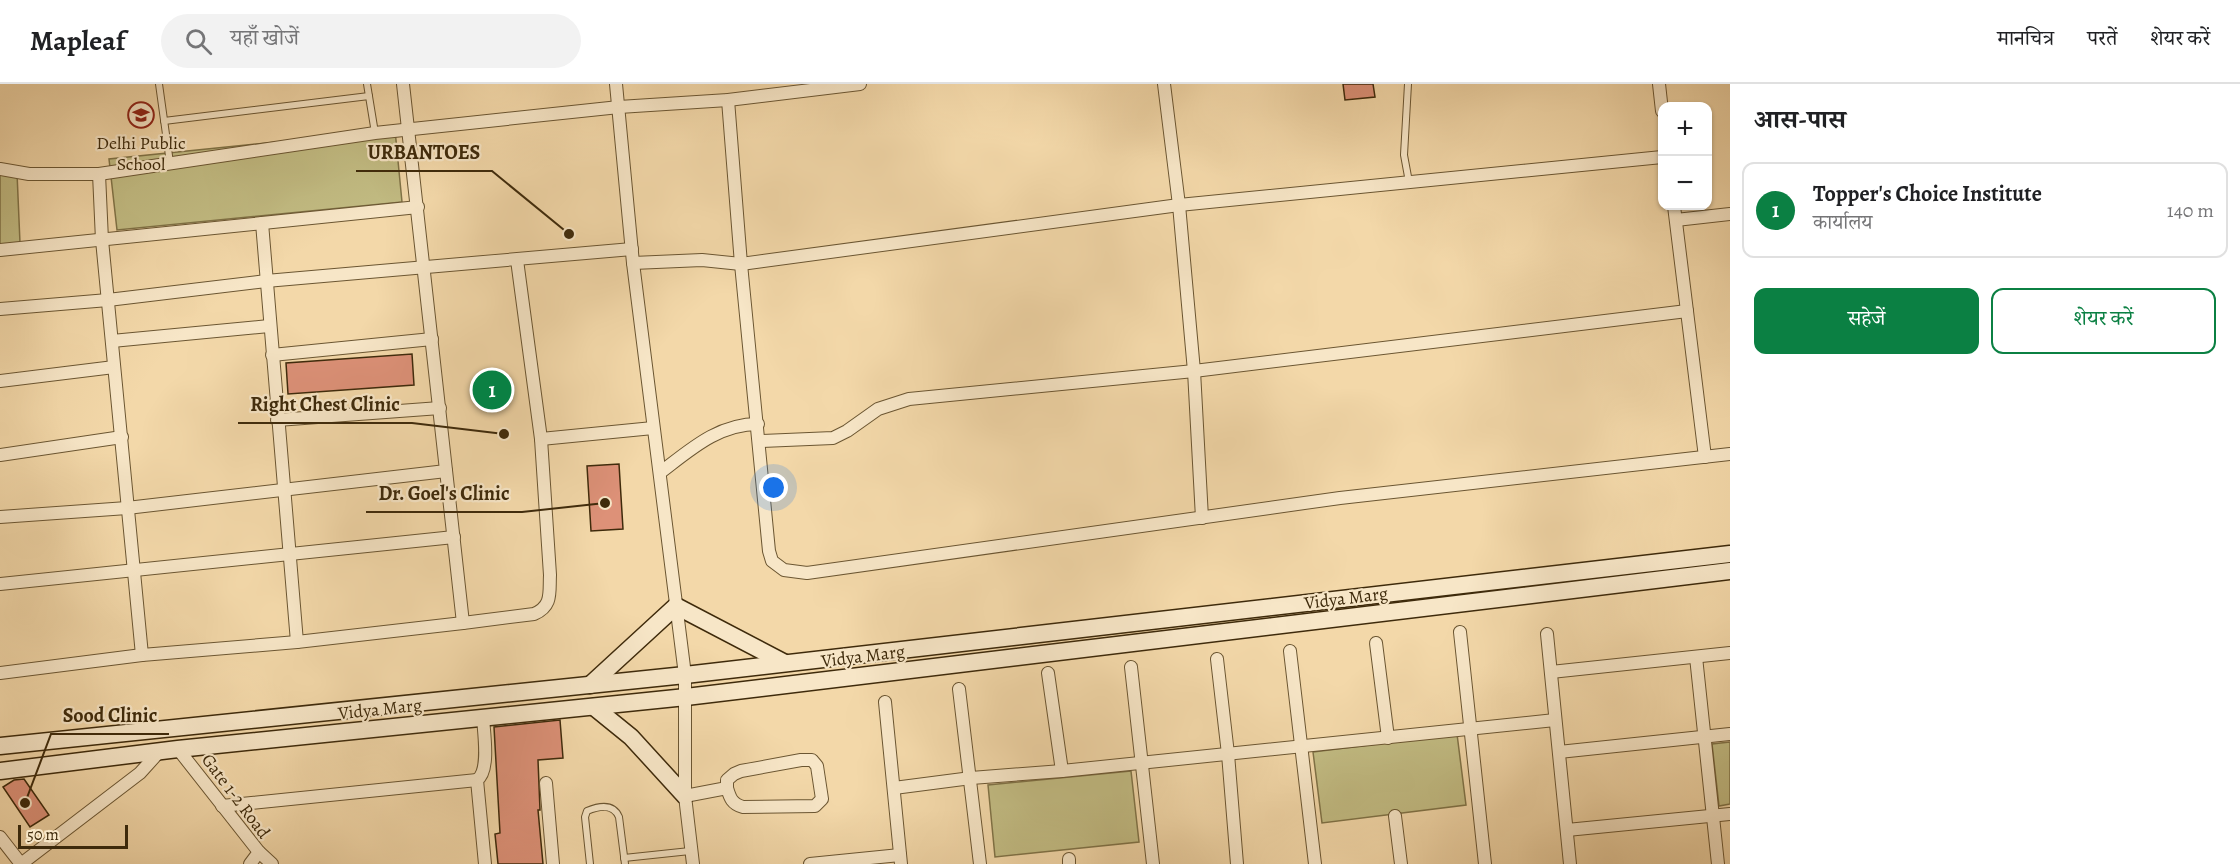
<!DOCTYPE html>
<html lang="hi">
<meta charset="utf-8">
<style>
body{margin:0;font-family:Alegreya,"Noto Serif Devanagari",serif;background:#f2f2f2;color:#202124}
.controls{position:absolute;right:18px;top:18px;display:grid;overflow:hidden;border-radius:12px;box-shadow:0 2px 4px #0004}
.controls button{width:54px;height:54px;display:grid;place-items:center;padding:0;border:0;border-bottom:2px solid #e0e0e0;background:#fff;color:#202124;font:30px sans-serif}
.scale{position:absolute;left:18px;bottom:15px;width:110px;box-sizing:border-box;padding-left:6px;border:3px solid #3e2a0b;border-top:0;font-size:16px;line-height:21px;white-space:nowrap;color:#3e2a0b;-webkit-text-stroke:4px #f7e6c7;paint-order:stroke}
.you{position:absolute;left:774px;top:404px;width:21px;height:21px;margin:-15px;border:4px solid #fff;border-radius:50%;background:#1a73e8;box-shadow:0 0 0 9px #1a73e833}
.badge{display:grid;place-items:center;width:39px;height:39px;border-radius:50%;background:#0b8043;color:#fff;font-size:20px;font-weight:700}
.pin{position:absolute;translate:-50% -50%;border:3px solid #fff;box-shadow:0 2px 6px #0006}
.list{margin:0;padding:0;list-style:none}
h2{display:flex;justify-content:space-between;align-items:center;height:78px;margin:0;padding:0 24px;font-size:26px}
h2 small{font-size:20px;font-weight:400;color:#757577}
.list li{display:grid;grid-template-columns:39px 1fr auto;gap:18px;align-items:center;box-sizing:border-box;height:96px;margin:0 12px 12px;padding:0 12px;border:2px solid #e0e0e0;border-radius:12px}
.list b{display:block;font-size:22px;white-space:nowrap}
.list p{margin:0;font-size:20px;white-space:nowrap;color:#757577}
.list em{font-size:20px;font-style:normal;color:#757577}
.actions{display:flex;gap:12px;padding:18px 24px}
.actions a{flex:1;padding:14px 0;border:2px solid #0b8043;border-radius:12px;text-align:center;font-size:21px;color:#0b8043}
.actions .main{background:#0b8043;color:#fff}
.icon{flex:none;width:33px;height:33px;fill:none;stroke:currentColor;stroke-width:2;stroke-linecap:round;stroke-linejoin:round}
.map{position:relative;flex:none;width:1730px;height:780px;overflow:hidden}
header{display:flex;align-items:center;gap:36px;box-sizing:border-box;height:84px;padding:0 30px;background:#fff;border-bottom:2px solid #e0e0e0}
header strong{font-size:28px}
nav{display:flex;gap:33px;margin-inline-start:auto;font-size:21px}
.search{width:420px;height:54px;background:#f2f2f2;display:flex;align-items:center;gap:15px;box-sizing:border-box;padding:0 21px;border-radius:33px;color:#757577;font-size:22px}
main{display:flex}
aside{flex:1;background:#fff}
.map>svg:first-child{display:block}
</style>
<header>
<strong>Mapleaf</strong>
<div class="search"><svg class="icon" aria-label="search" viewBox="0 0 24 24"><circle cx="10" cy="10" r="6"/><path d="M15 15l6 6"/></svg>यहाँ खोजें</div>
<nav><a>मानचित्र</a><a>परतें</a><a>शेयर करें</a></nav>
</header>
<main>
<div class="map">
<svg width="1730" height="780" viewBox="0 0 1730 780">
<rect width="100%" height="100%" fill="#f3d8a9"/>
<filter id="stains"><feTurbulence type="fractalNoise" baseFrequency=".00333" numOctaves="4"/><feColorMatrix values="0 0 0 0 .2 0 0 0 0 .09 0 0 0 0 .02 0 0 0 .5 -.17"/></filter>
<radialGradient id="worn" r=".72"><stop offset=".6" stop-color="#630" stop-opacity="0"/><stop offset="1" stop-color="#630" stop-opacity=".3"/></radialGradient>
<g fill="#c2bc83" stroke="#807347" stroke-width="1.5">
<path d="M 395,46 L 402,118 L 117,146 L 109,75 Z"/>
<path d="M 0,83 L 17,89 L 20,159 L 0,161 Z"/>
<path d="M 1457,650 L 1466,721 L 1322,739 L 1313,668 Z"/>
<path d="M 1730,658 L 1730,720 L 1719,722 L 1712,660 Z"/>
<path d="M 1131,687 L 1139,758 L 995,773 L 988,701 Z"/>
</g>
<g fill="#dd9178" stroke="#3e2a0b" stroke-width="1.5">
<path d="M 1343,0 L 1373,0 L 1375,13 L 1345,16 Z"/>
<path d="M 412,270 L 414,301 L 288,310 L 286,279 Z"/>
<path d="M 619,380 L 623,445 L 591,447 L 587,382 Z"/>
<path d="M 560,636 L 563,674 L 538,676 L 540,726 L 538,726 L 543,780 L 498,780 L 495,750 L 500,749 L 494,643 Z"/>
<path d="M 24,695 L 49,731 L 30,743 L 3,703 L 14,696 Z"/>
</g>
<g fill="none" stroke-linecap="round" stroke-linejoin="round">
<g stroke="#6b5632" stroke-width="8">
<g id="lane">
<path d="M 159,0 L 170,79"/>
<path d="M 367,0 L 375,49"/>
<path d="M 1408,0 L 1404,71 L 1409,98"/>
<path d="M 164,37 L 369,12"/>
<path d="M 624,774 L 690,767"/>
<path d="M 590,780 L 585,733 L 587,727 C 599,722 613,719 619,733 L 625,780"/>
</g>
</g>
<g stroke="#6b5632" stroke-width="14">
<g id="street">
<path d="M 403,0 L 463,539 L 534,530 C 553,522 549,508 550,491 L 541,355 L 517,176"/>
<path d="M 616,0 L 633,179 L 685,591 L 685,712 L 693,780"/>
<path d="M 1164,0 L 1179,121 L 1194,287 L 1202,434"/>
<path d="M 1659,0 L 1662,27"/>
<path d="M 728,16 L 741,180 L 769,467 L 772,477 L 784,486 L 807,489 L 1340,414 L 1730,370"/>
<path d="M 0,85 L 29,90 L 99,90 L 375,49 L 619,23 L 728,16 L 860,0"/>
<path d="M 99,90 L 102,156 L 142,571"/>
<path d="M 1674,122 L 1705,373"/>
<path d="M 1676,136 L 1730,130"/>
<path d="M 262,139 L 297,558"/>
<path d="M 0,166 L 418,123"/>
<path d="M 633,179 L 702,176 L 741,180 L 1179,121 L 1662,73"/>
<path d="M 0,225 L 108,216 L 266,197 L 632,165"/>
<path d="M 112,257 L 269,242"/>
<path d="M 272,271 L 432,255"/>
<path d="M 0,297 L 114,283"/>
<path d="M 277,336 L 440,324"/>
<path d="M 541,355 L 653,344"/>
<path d="M 760,357 L 833,354 L 847,347 L 878,325 L 909,315 L 1194,287 L 1687,227"/>
<path d="M 0,371 L 122,353"/>
<path d="M 661,388 C 690,366 718,340 758,340"/>
<path d="M 0,433 L 127,424 L 446,387"/>
<path d="M 0,500 L 454,453"/>
<path d="M 1460,548 L 1485,780"/>
<path d="M 1547,550 L 1570,780"/>
<path d="M 1376,559 L 1388,654"/>
<path d="M 1290,567 L 1315,780"/>
<path d="M 1696,573 L 1718,780"/>
<path d="M 1217,575 L 1228,670 L 1237,780"/>
<path d="M 1131,583 L 1153,780"/>
<path d="M 1551,588 L 1730,569"/>
<path d="M 0,589 L 142,571 L 297,558 L 463,539"/>
<path d="M 1048,589 L 1062,687"/>
<path d="M 959,605 L 980,780"/>
<path d="M 885,618 L 901,780"/>
<path d="M 483,634 C 484,650 490,687 477,696 L 485,780"/>
<path d="M 178,665 L 259,768 L 250,780"/>
<path d="M 1559,668 L 1730,650"/>
<path d="M 546,699 L 553,780"/>
<path d="M 894,704 L 971,694 L 1062,687 L 1555,636"/>
<path d="M 685,712 L 727,704 L 727,696 L 734,690 L 741,687 L 801,676 L 812,676 L 817,682 L 822,715 L 815,722 L 743,723 C 732,720 730,714 727,704"/>
<path d="M 222,722 L 477,696"/>
<path d="M 1395,732 L 1401,780"/>
<path d="M 1567,746 L 1730,730"/>
<path d="M 0,753 L 21,780"/>
<path d="M 259,768 L 272,780"/>
<path d="M 1069,775 L 1069,780"/>
<path d="M 21,780 L 140,689 L 159,668"/>
<path d="M 810,780 L 900,771"/>
</g>
</g>
<g stroke="#3e2a0b" stroke-width="19">
<g id="secondary">
<path d="M 590,601 L 676,522 L 785,579"/>
<path d="M 594,623 L 631,653 L 685,712"/>
<path d="M 0,662 L 685,591 L 1730,470"/>
<path d="M 0,687 L 178,665 L 686,613 L 1730,487"/>
</g>
</g>
<use href="#lane" stroke="#f7e6c7" stroke-width="6"/>
<use href="#street" stroke="#f7e6c7" stroke-width="12"/>
<use href="#secondary" stroke="#f7e6c7" stroke-width="16"/>
</g>
<defs>
<g id="school-ring" transform="scale(1.35)"><circle r="9.5" fill="#f7e6c7" stroke="#8f2418" stroke-width="1.5"/><path d="M0-5L7-2L0 1L-7-2ZM-4 1L0 2.5L4 1V4Q0 6-4 4Z" fill="#8f2418"/></g>
</defs>
<g fill-rule="evenodd">
<use href="#school-ring" x="141" y="31"/>
</g>
<g text-anchor="middle" dominant-baseline="central" stroke-width="4.5" stroke-linejoin="round" paint-order="stroke">
<g font-size="18" fill="#3e2a0b" stroke="#f7e6c7">
<text x="141" y="59">Delhi Public<tspan x="141" dy="21">School</tspan></text>
</g>
<g font-size="18" fill="#3e2a0b" stroke="#f7e6c7">
<text transform="translate(1346 514) rotate(-7)">Vidya Marg</text>
<text transform="translate(863 572) rotate(-7)">Vidya Marg</text>
<text transform="translate(380 625) rotate(-6)">Vidya Marg</text>
<text transform="translate(236 712) rotate(53)">Gate 1-2 Road</text>
</g>
</g>
<path fill="none" stroke="#3e2a0b" stroke-width="2" d="M569 150L492 87H356M504 350L412 339H238M605 419L522 428H366M25 719L51 650H169"/>
<g fill="#3e2a0b" stroke="#f7e6c7" stroke-width="2">
<circle cx="569" cy="150" r="6"/>
<circle cx="504" cy="350" r="6"/>
<circle cx="605" cy="419" r="6"/>
<circle cx="25" cy="719" r="6"/>
</g>
<g font-size="20" text-anchor="middle" font-weight="bold" fill="#3e2a0b" stroke="#f7e6c7" stroke-width="4.5" stroke-linejoin="round" paint-order="stroke">
<text x="424" y="75">URBANTOES</text>
<text x="325" y="327">Right Chest Clinic</text>
<text x="444" y="416">Dr. Goel's Clinic</text>
<text x="110" y="638">Sood Clinic</text>
</g>
<rect width="100%" height="100%" filter="url(#stains)"/>
<rect width="100%" height="100%" fill="url(#worn)"/>
</svg>
<div class="controls">
<button>+</button>
<button>−</button>
</div>
<div class="scale">50 m</div>
<div class="you"></div>
<div class="pin badge" style="left:492px;top:306px">1</div>
</div>
<aside>
<h2>आस-पास<small></small></h2>
<ul class="list">
<li><span class="badge">1</span><div><b>Topper's Choice Institute</b><p>कार्यालय</p></div><em>140 m</em></li>
</ul>
<div class="actions"><a class="main">सहेजें</a><a>शेयर करें</a></div>
</aside>
</main>
